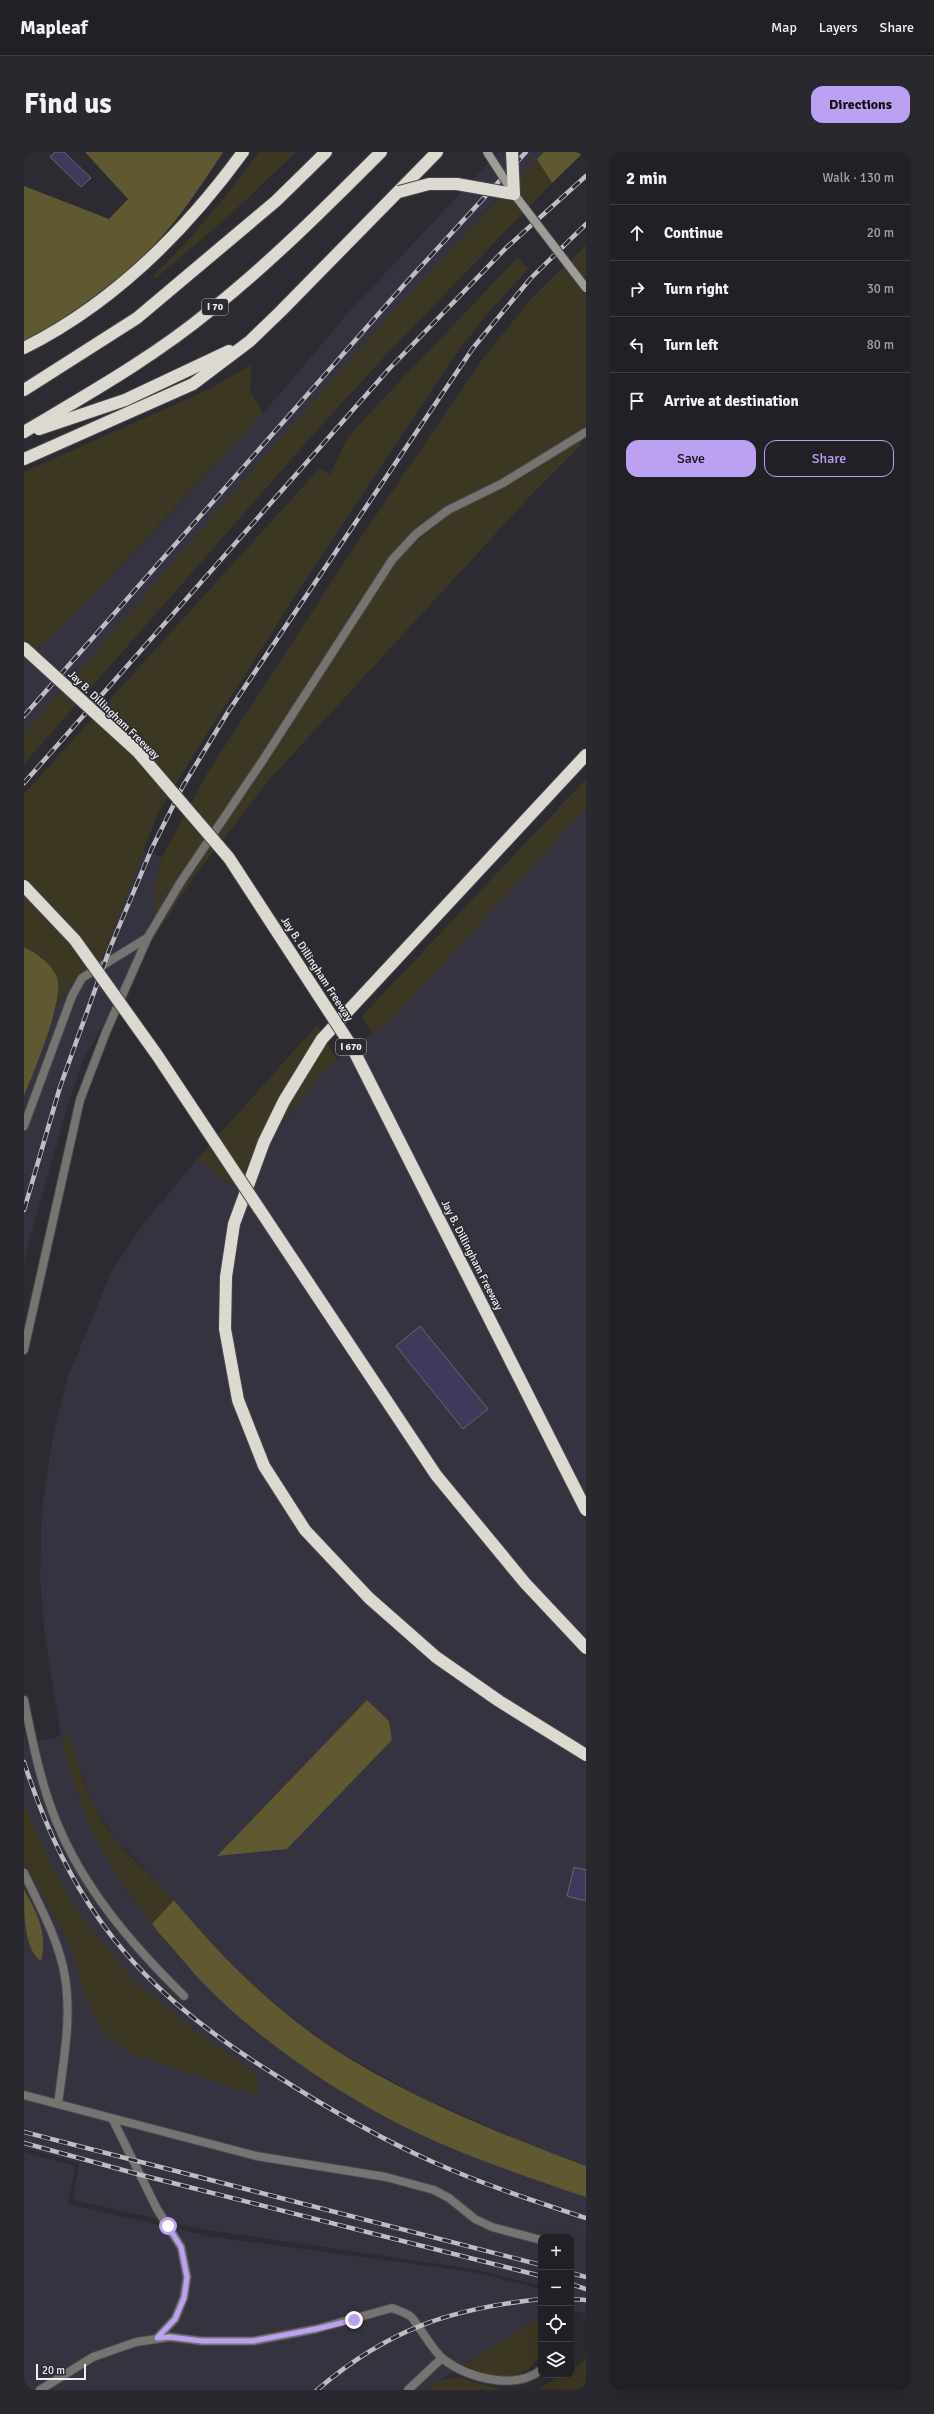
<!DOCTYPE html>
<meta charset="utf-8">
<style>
body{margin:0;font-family:Signika,sans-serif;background:#29282e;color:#f1f3f6}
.controls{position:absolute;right:12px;bottom:12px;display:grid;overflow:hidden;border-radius:8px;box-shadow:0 4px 16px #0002}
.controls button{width:36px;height:36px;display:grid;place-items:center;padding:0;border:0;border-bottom:1px solid #3e3e43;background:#212026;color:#f1f3f6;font:20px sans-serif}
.scale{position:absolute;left:12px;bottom:10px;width:50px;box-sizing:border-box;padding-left:4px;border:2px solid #eeeef3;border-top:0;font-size:11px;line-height:14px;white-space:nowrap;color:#eeeef3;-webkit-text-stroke:3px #2c2b32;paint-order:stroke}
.stop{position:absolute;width:12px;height:12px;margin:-9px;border:3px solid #bca0f2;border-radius:50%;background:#fff}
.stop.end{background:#bca0f2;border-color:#fff;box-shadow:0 1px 4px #0008}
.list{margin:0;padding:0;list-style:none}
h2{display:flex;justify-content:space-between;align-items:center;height:52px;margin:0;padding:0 16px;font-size:17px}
h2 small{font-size:13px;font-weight:400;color:#a2a3a7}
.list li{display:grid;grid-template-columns:26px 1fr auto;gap:12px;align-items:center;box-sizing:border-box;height:56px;padding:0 16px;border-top:1px solid #3e3e43}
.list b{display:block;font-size:15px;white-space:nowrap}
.list em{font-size:13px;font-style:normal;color:#a2a3a7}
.actions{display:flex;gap:8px;padding:12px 16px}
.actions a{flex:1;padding:9px 0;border:1px solid #bca0f2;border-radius:12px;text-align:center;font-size:14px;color:#bca0f2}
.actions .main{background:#bca0f2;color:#111}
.icon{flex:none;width:22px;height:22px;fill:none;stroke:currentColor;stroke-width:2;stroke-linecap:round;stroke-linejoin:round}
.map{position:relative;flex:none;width:562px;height:2238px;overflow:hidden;border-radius:12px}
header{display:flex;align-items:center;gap:24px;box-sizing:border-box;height:56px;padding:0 20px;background:#212026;border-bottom:1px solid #3e3e43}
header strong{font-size:19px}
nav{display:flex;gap:22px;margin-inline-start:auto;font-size:14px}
.intro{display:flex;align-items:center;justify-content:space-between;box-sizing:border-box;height:96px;padding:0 24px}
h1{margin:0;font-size:28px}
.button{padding:10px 18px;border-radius:12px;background:#bca0f2;color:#111;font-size:14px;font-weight:700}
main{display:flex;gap:24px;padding:0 24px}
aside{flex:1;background:#212026;border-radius:12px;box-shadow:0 4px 16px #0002}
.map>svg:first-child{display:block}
</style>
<header>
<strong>Mapleaf</strong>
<nav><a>Map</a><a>Layers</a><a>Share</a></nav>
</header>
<div class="intro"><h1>Find us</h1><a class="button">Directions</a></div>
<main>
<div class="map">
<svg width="562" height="2238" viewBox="0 0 562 2238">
<rect width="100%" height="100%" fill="#2c2b32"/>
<g fill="#34333f" fill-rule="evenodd">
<path d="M 475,0 L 520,0 L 454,67 L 351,180 L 0,582 L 0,510 L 74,438 L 144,364 L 254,244 L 325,160 Z"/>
<path d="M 562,656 L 562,2014 L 508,1994 L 394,1944 L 307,1895 L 243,1847 L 179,1783 L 150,1748 L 90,1685 L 71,1656 L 51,1605 L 46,1583 L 37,1585 L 55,1646 L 73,1688 L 101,1735 L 134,1780 L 179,1831 L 229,1875 L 293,1923 L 365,1967 L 427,1996 L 562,2045 L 562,2162 L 547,2158 L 547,2085 L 517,2085 L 517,2134 L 449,2117 L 178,2077 L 49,2048 L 55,2011 L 0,1996 L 0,1581 L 3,1592 L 37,1584 L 21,1485 L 16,1427 L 18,1356 L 30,1278 L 44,1225 L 87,1120 L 119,1072 L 174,1006 L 209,1034 L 292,928 L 317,904 L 365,870 ZM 343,1548 L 365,1569 L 368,1588 L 263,1697 Z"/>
<path d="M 119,699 L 138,705 L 131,734 L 131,784 L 59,908 L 42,959 L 3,1096 L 0,1113 L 0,944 L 19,894 L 32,854 L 56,821 L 78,808 Z"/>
<path d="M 0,2000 L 51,2014 L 44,2052 L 183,2084 L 449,2120 L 517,2137 L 517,2165 L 400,2238 L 0,2238 Z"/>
</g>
<g fill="#3c3722">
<path d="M 235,0 L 272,0 L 208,61 L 132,126 L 129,124 C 169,86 203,44 235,0 Z"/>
<path d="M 513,7 L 528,31 L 362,203 L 286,286 L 0,612 L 0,582 C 169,389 333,191 513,7 Z"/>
<path d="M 562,93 L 562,269 L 557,293 L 510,340 L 246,627 L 169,726 L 131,784 L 131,734 L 138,705 L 184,620 L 329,397 L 457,209 L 506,148 Z"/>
<path d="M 494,105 L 504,117 L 462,163 L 432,202 L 277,435 L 160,618 L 134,661 L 78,808 L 56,821 L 32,854 L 33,824 L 17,804 L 0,795 L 0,642 L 295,317 L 306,322 L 323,287 L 340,267 Z"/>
<path d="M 228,212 L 226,239 L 239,261 L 74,438 L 0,510 L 0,320 L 152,252 L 191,234 Z"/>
<path d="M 562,627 L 562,656 L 365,870 L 348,882 L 338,864 Z"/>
<path d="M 293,873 L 313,908 L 292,928 L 208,1034 L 174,1006 Z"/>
<path d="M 46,1583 C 52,1608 60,1633 71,1655 C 86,1689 125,1721 150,1748 L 128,1772 C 109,1745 88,1718 73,1688 C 56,1656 47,1620 37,1585 Z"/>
<path d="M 0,1648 C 23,1710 44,1752 88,1802 C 96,1811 103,1822 112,1830 C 148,1863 190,1891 230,1920 C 235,1928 238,1934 232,1943 L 106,1901 L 80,1882 L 62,1848 L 48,1797 L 0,1709 Z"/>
<path d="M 517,2165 L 517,2203 L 505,2217 L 484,2226 L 472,2226 L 440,2213 Z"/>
<path d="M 562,2207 L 562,2238 L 515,2237 L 537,2223 L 547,2223 L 547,2217 Z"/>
<path d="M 433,2225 L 479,2238 L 400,2238 L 414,2229 Z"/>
</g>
<g fill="#605831">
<path d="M 61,0 L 199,0 C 178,32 157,65 130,93 C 92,132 46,163 0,190 L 0,34 L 85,67 L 104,47 Z"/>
<path d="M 520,0 L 560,0 L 528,31 L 513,7 Z"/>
<path d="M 0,795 C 14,802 24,809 32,823 C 43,843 9,922 0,944 Z"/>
<path d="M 343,1548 L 365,1569 L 368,1588 L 263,1697 L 193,1704 Z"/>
<path d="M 0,1738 C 13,1760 24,1782 17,1809 C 0,1798 0,1761 0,1738 Z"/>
<path d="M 150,1748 C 195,1803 247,1855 307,1895 C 384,1945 476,1982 562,2014 L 562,2045 C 495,2022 428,2000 365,1967 C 300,1932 229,1883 178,1830 C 163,1814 149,1796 134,1780 L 128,1772 Z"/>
</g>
<g fill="#3e3a5b" stroke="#66666e">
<path d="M 31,0 L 40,0 L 67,26 L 57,35 L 26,5 Z"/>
<path d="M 396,1174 L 464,1257 L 439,1277 L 372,1194 Z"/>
<path d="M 550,1715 L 562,1718 L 562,1749 L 543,1744 Z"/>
</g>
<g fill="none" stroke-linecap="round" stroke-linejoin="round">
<g stroke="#47464d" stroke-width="10">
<g id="service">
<path d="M 0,974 L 48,844 L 58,826 L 123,786"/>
<path d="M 0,1198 L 56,948 L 82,880 L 124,785 L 156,731 L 239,608 L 368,408 L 392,382 L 424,358 L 479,331 L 562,280"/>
<path d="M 0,1548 C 8,1587 16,1629 31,1666 C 58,1735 108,1793 160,1844"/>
<path d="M 0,1721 C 15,1752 36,1791 41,1825 C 48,1867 39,1911 34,1952"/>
<path d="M 0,1943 L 232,2004 L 362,2025 L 410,2038 L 425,2046 L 451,2067 L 468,2075 L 517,2088"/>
<path d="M 89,1968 L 133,2057 L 157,2095 L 163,2125 L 160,2145 L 151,2167 L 133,2186"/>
<path d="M 16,2238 L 69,2205 L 112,2190 L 146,2185 L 178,2189 L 229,2189 L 292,2177 L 368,2156 C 375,2159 385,2161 389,2167 C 399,2180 407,2196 419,2207 C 445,2227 492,2238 517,2218"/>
<path d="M 384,2238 L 418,2206"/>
</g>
</g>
<g stroke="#47464d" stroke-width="14">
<g id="motorway">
<path d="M 0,196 C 90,151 160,81 219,0"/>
<path d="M 0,238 L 113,166 L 252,49 L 302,0"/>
<path d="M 15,277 L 101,248 L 205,199"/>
<path d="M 0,280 C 64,242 130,205 188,157 C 248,109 302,55 357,0"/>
<path d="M 0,307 L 169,232 L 226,189 L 257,159 L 413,0"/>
<path d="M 562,603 L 298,887 L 260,949 L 240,990 L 210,1072 L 202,1125 L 201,1177 L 214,1248 L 240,1314 L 281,1378 L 345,1446 L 412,1505 L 475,1549 L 562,1603"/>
</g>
</g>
<use href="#service" stroke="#757471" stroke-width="8"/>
<use href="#motorway" stroke="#dbd9d0" stroke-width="12"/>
<g stroke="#bdbdc3" stroke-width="4.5">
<g id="rail">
<path d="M 0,564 L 380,133 L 502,0"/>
<path d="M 0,631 L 365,217 L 482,96 L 562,24"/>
<path d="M 0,1058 L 36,935 L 86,796 L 128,696 L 159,634 L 204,560 L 449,196 L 507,126 L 562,72"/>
<path d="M 0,1610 C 18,1666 41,1719 75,1767 C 121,1833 185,1882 253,1924 C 303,1956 355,1986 409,2010 C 458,2032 510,2049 562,2066"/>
<path d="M 0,1980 L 517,2113"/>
<path d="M 0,1991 L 117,2023 L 517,2124"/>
<path d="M 547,2121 L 562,2125"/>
<path d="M 547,2132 L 562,2137"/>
<path d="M 547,2147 L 562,2148"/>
<path d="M 293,2238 C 364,2177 426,2157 517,2147"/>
</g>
</g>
<use href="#rail" stroke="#2c2b32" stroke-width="3" stroke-dasharray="9" stroke-linecap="butt"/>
<g stroke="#47464d" stroke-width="10" stroke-linecap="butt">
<path id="secondary-bridge" d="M 463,0 L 490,42 L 562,136"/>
</g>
<g stroke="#47464d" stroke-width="14" stroke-linecap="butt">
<g id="motorway-bridge">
<path d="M 375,40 L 405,32 L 433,32 L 490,42 L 488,0"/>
<path d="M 0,496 L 114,600 L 205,706 L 328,895 L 562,1358"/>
<path d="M 0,734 L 51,788 L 133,903 L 412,1323 L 501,1431 L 562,1496"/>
</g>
</g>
<use href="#secondary-bridge" stroke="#9e9d97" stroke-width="8"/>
<use href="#motorway-bridge" stroke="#dbd9d0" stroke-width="12"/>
</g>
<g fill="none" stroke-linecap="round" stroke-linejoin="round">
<path stroke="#bca0f2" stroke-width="5" d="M 144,2074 L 157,2095 L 163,2125 L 160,2146 L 151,2167 L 133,2186 L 146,2185 L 178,2189 L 229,2189 L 292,2177 L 330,2168"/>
</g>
<g text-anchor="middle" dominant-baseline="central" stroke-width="3" stroke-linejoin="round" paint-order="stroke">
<g fill="#2c2b32" stroke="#b4b4b9" stroke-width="1">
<rect x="178" y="147" width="26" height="16" rx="3"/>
<rect x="312" y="887" width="30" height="16" rx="3"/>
</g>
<g font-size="10" font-weight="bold" fill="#eeeef3">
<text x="191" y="155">I 70</text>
<text x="327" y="895">I 670</text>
</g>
<g font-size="11" fill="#eeeef3" stroke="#2c2b32">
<text transform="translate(90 563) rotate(44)">Jay B. Dillingham Freeway</text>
<text transform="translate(293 817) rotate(57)">Jay B. Dillingham Freeway</text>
<text transform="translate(448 1103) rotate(63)">Jay B. Dillingham Freeway</text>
</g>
</g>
</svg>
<div class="controls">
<button>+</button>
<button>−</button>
<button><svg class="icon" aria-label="locate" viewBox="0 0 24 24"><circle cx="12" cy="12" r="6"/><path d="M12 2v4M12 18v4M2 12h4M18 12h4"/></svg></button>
<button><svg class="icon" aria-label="layers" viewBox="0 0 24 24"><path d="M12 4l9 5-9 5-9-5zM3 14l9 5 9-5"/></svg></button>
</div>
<div class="scale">20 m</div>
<div class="stop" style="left:144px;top:2074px"></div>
<div class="stop end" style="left:330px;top:2168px"></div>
</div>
<aside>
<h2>2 min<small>Walk · 130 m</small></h2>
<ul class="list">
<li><svg class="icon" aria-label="ahead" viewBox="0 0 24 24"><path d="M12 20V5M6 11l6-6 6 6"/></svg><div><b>Continue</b></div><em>20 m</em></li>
<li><svg class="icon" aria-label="right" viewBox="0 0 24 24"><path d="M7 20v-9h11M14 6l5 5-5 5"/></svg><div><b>Turn right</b></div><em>30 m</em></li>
<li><svg class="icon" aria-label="left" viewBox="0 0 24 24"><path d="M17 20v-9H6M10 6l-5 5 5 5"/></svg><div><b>Turn left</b></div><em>80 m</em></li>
<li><svg class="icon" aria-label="arrive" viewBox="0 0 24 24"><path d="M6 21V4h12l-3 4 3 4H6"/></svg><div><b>Arrive at destination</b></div></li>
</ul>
<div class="actions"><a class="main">Save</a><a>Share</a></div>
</aside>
</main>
